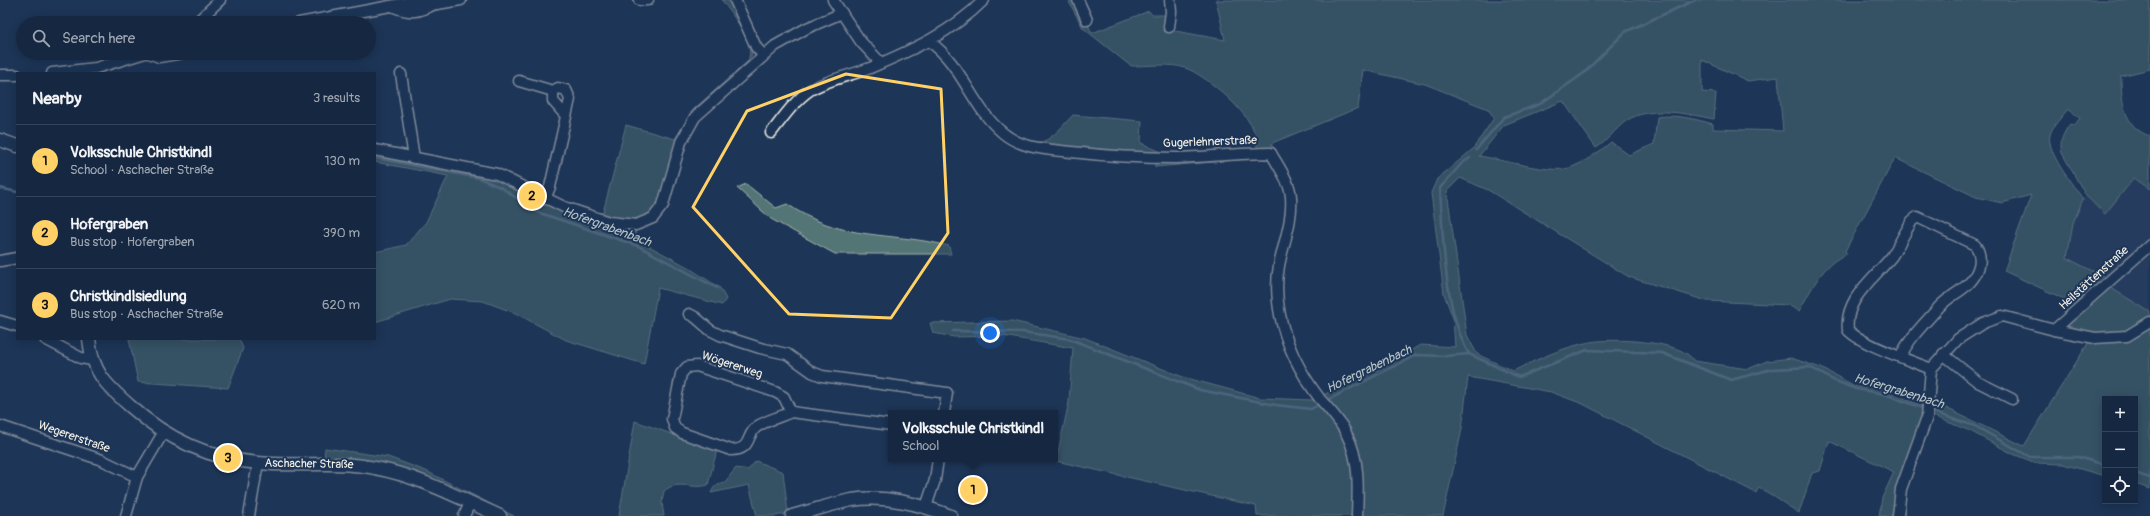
<!DOCTYPE html>
<meta charset="utf-8">
<style>
body{margin:0;font-family:Pangolin,sans-serif;background:#1f3048;color:#f1f3f6}
.controls{position:absolute;right:12px;bottom:12px;display:grid;overflow:hidden;border-radius:0px;box-shadow:0 2px 10px #0003}
.controls button{width:36px;height:36px;display:grid;place-items:center;padding:0;border:0;border-bottom:1px solid #35445a;background:#162841;color:#f1f3f6;font:20px sans-serif}
.you{position:absolute;left:990px;top:333px;width:14px;height:14px;margin:-10px;border:3px solid #fff;border-radius:50%;background:#1a73e8;box-shadow:0 0 0 6px #1a73e833}
.badge{display:grid;place-items:center;width:26px;height:26px;border-radius:50%;background:#ffd166;color:#111;font-size:13px;font-weight:700}
.pin{position:absolute;translate:-50% -50%;border:2px solid #fff;box-shadow:0 1px 4px #0006}
.popup{position:absolute;left:888px;top:410px;width:170px;height:52px;box-sizing:border-box;display:grid;place-content:center;border-radius:0px;background:#162841;filter:drop-shadow(0 1px 3px #0005);font-size:13px;white-space:nowrap;color:#9ea6b1}
.popup b{font-size:15px;color:#f1f3f6}
.popup::after{content:'';position:absolute;left:50%;top:100%;margin-left:-8px;border:8px solid transparent;border-top-color:#162841}
.list{margin:0;padding:0;list-style:none}
h2{display:flex;justify-content:space-between;align-items:center;height:52px;margin:0;padding:0 16px;font-size:17px}
h2 small{font-size:13px;font-weight:400;color:#9ea6b1}
.list li{display:grid;grid-template-columns:26px 1fr auto;gap:12px;align-items:center;box-sizing:border-box;height:72px;padding:0 16px;border-top:1px solid #35445a}
.list b{display:block;font-size:15px;white-space:nowrap}
.list p{margin:0;font-size:13px;white-space:nowrap;color:#9ea6b1}
.list em{font-size:13px;font-style:normal;color:#9ea6b1}
.icon{flex:none;width:22px;height:22px;fill:none;stroke:currentColor;stroke-width:2;stroke-linecap:round;stroke-linejoin:round}
.map{position:relative;flex:none;width:2150px;height:516px;overflow:hidden}
.search{position:absolute;background:#162841;box-shadow:0 2px 10px #0003;left:16px;top:16px;width:360px;height:44px;display:flex;align-items:center;gap:10px;box-sizing:border-box;padding:0 14px;border-radius:22px;color:#9ea6b1;font-size:15px}
.panel{position:absolute;background:#162841;box-shadow:0 2px 10px #0003;left:16px;top:72px;width:360px;height:268px;border-radius:0px}
.map>svg:first-child{display:block}
</style>
<div class="map">
<svg width="2150" height="516" viewBox="0 0 2150 516">
<rect width="100%" height="100%" fill="#1d3557"/>
<filter id="ink" filterUnits="userSpaceOnUse"><feTurbulence type="fractalNoise" baseFrequency=".025" numOctaves="2"/><feDisplacementMap in="SourceGraphic" scale="8" xChannelSelector="R" yChannelSelector="G"/><feConvolveMatrix kernelMatrix="1 2 1 2 8 2 1 2 1" color-interpolation-filters="sRGB"/></filter>
<g filter="url(#ink)">
<path fill="#314467" d="M 2134,178 L 2150,189 L 2150,312 L 2067,258 L 2073,223 L 2083,199 L 2086,196 L 2099,209 Z"/>
<g fill="#537574" stroke="#a4b3ae" fill-rule="evenodd">
<path d="M 722,0 L 731,0 L 752,47 L 751,59 L 695,112 L 662,199 C 644,229 632,221 602,216 L 626,125 L 675,139 L 694,109 L 748,61 C 756,41 732,16 722,0 Z"/>
<path d="M 1071,0 L 1076,0 L 1092,33 L 1149,11 L 1152,15 L 1168,15 L 1170,30 L 1225,40 L 1216,0 L 2150,0 L 2150,69 L 2121,76 C 2121,100 2124,128 2150,136 L 2150,189 L 2134,178 L 2105,214 L 2086,196 L 2062,153 C 2059,141 2063,134 2070,124 L 2074,126 L 2080,118 L 2068,109 C 2063,116 2052,126 2050,135 C 2046,152 2073,185 2083,199 L 2073,223 L 2067,258 L 2108,279 L 2077,305 L 2004,271 L 2031,195 L 2002,203 L 1976,197 L 1895,158 L 1845,251 L 1847,254 C 1822,264 1812,289 1799,311 L 1788,305 L 1707,301 L 1629,277 L 1488,190 L 1460,178 L 1447,191 L 1467,335 L 1477,354 L 1513,371 C 1538,359 1563,347 1590,342 C 1613,338 1682,340 1694,361 L 1748,369 L 1767,361 L 1791,358 L 1821,368 L 1857,387 L 1879,388 L 1923,406 L 1942,406 L 2024,446 L 2090,340 L 2103,341 L 2150,325 L 2150,489 L 2135,484 L 2135,399 L 2105,399 L 2105,476 L 2063,464 L 2036,463 L 2013,454 L 1970,431 L 1933,416 C 1921,446 1903,483 1904,516 L 1879,516 L 1882,498 L 1894,472 L 1829,441 L 1820,471 L 1812,473 L 1799,513 L 1759,487 L 1756,493 L 1583,404 L 1551,392 L 1468,377 L 1462,429 L 1443,516 L 1257,516 L 1256,506 L 1056,461 L 1069,402 L 1073,348 L 1003,336 L 954,337 L 933,333 L 930,323 L 1012,321 L 1085,338 L 1183,377 L 1260,398 L 1312,400 L 1378,370 L 1420,345 L 1455,347 L 1453,318 L 1444,294 L 1431,193 L 1437,179 L 1473,149 L 1494,118 L 1488,109 L 1425,84 L 1363,70 L 1358,108 L 1272,143 L 1272,151 L 1139,155 L 1019,141 L 989,114 C 1004,128 1029,154 1051,137 C 1059,131 1066,122 1073,115 L 1142,121 L 1141,143 L 1159,151 L 1175,154 L 1256,149 C 1266,125 1207,75 1185,68 C 1172,63 1147,66 1132,66 L 1128,64 L 1083,28 L 1069,2 ZM 1702,60 L 1748,81 L 1778,77 L 1783,131 L 1713,129 L 1713,124 C 1695,119 1676,114 1657,117 L 1654,144 L 1629,155 L 1611,142 C 1599,152 1584,163 1569,168 C 1550,174 1500,159 1479,156 L 1504,125 L 1563,101 L 1596,148 C 1608,141 1615,129 1626,121 C 1650,105 1688,114 1714,119 L 1716,93 L 1702,92 Z"/>
<path d="M 375,155 L 495,177 L 556,208 L 599,223 L 621,229 L 636,230 L 634,238 L 686,266 L 720,288 L 726,299 L 722,305 L 658,288 L 644,364 L 566,340 L 515,313 L 483,301 L 450,299 L 375,322 L 375,252 L 406,245 L 426,222 L 448,176 L 375,162 Z"/>
<path d="M 1266,157 L 1269,161 L 1260,158 L 1155,167 L 1155,160 Z"/>
<path d="M 746,184 L 776,208 L 787,204 C 842,242 889,231 949,246 L 951,254 L 835,254 L 771,219 L 737,188 Z"/>
<path d="M 2108,286 L 2150,312 L 2150,318 C 2144,322 2138,328 2132,330 C 2111,338 2084,336 2064,327 Z"/>
<path d="M 129,339 L 239,339 L 243,348 L 228,388 L 138,382 Z"/>
<path d="M 635,421 L 717,450 L 708,485 C 693,490 678,479 664,491 L 662,503 L 664,516 L 619,516 Z"/>
<path d="M 325,448 L 388,457 L 426,471 L 514,516 L 509,516 L 459,493 L 324,459 Z"/>
<path d="M 756,461 L 783,472 L 788,513 L 776,516 L 757,516 L 749,485 L 711,493 C 714,486 717,483 725,482 L 736,468 L 748,470 Z"/>
</g>
<g fill="none" stroke-linecap="round" stroke-linejoin="round">
<g stroke="#869faa" stroke-width="2.5">
<path d="M 1476,150 L 1504,117 L 1540,104 L 1584,73 L 1625,32 L 1695,0"/>
<path d="M 375,158 L 479,178 L 502,188 L 537,212 L 638,246 L 717,288"/>
<path d="M 0,188 L 17,192"/>
<path d="M 953,331 L 1023,332 L 1070,339 L 1200,390 L 1276,405 L 1311,409 L 1322,403"/>
<path d="M 1469,354 C 1444,309 1443,239 1440,188 L 1462,163 L 1470,158"/>
<path d="M 1326,401 L 1416,355 L 1446,356 L 1469,354 L 1519,377 L 1587,350 L 1662,353 L 1731,380 L 1772,369 L 1810,367 L 1833,380 L 1856,389 L 1885,394 L 1925,409"/>
<path d="M 1929,411 L 1975,426 L 2030,457 L 2078,457 L 2105,465"/>
<path d="M 2135,473 L 2150,478"/>
</g>
<g stroke="#f4f1e8" stroke-width="13">
<g id="minor">
<path d="M 639,0 L 648,0"/>
<path d="M 735,0 L 756,47 L 763,55"/>
<path d="M 833,0 L 861,42 L 880,62"/>
<path d="M 1078,0 L 1087,20"/>
<path d="M 394,7 C 412,14 418,12 435,4"/>
<path d="M 196,23 L 220,0"/>
<path d="M 299,23 L 412,2 L 437,4 L 461,0"/>
<path d="M 1169,27 L 1171,12 L 1170,0"/>
<path d="M 930,42 C 963,65 971,107 1003,133 C 1022,149 1047,149 1071,152 C 1106,156 1142,158 1177,158 C 1208,157 1240,153 1271,153 C 1278,166 1290,182 1291,197 C 1293,221 1283,244 1279,266 C 1276,281 1277,299 1280,315 C 1286,345 1301,374 1320,399 C 1330,410 1341,422 1347,435 C 1360,460 1358,489 1357,516"/>
<path d="M 149,53 L 159,57 L 183,53"/>
<path d="M 52,73 L 96,68 L 145,53"/>
<path d="M 401,74 L 414,158"/>
<path d="M 0,75 L 17,75"/>
<path d="M 519,81 L 553,91"/>
<path d="M 771,133 C 782,119 795,100 810,90 C 828,79 850,76 870,68 C 912,50 951,33 984,0"/>
<path d="M 375,150 L 497,174 L 564,207 L 609,222 L 636,225 L 653,218 L 663,205 L 681,142 L 695,117 L 775,46 L 807,28 L 842,13"/>
<path d="M 545,199 L 550,187 L 570,99 L 566,90 L 558,88 L 553,91 L 553,101 L 566,116"/>
<path d="M 0,261 L 17,258"/>
<path d="M 689,314 L 695,317 L 710,330 L 720,335 L 760,348 L 787,354 L 812,372 L 822,376 L 947,393 L 944,413"/>
<path d="M 0,321 L 17,326"/>
<path d="M 2054,330 L 2150,245"/>
<path d="M 45,339 L 81,358 L 92,360"/>
<path d="M 1943,354 L 1978,382 L 2012,399"/>
<path d="M 1901,356 C 1909,338 1926,322 1939,307 C 1953,292 1973,288 1979,266 C 1981,258 1980,252 1975,245 L 1917,217 L 1912,221 C 1905,232 1899,245 1892,256 C 1875,278 1844,298 1848,330 C 1860,344 1912,361 1931,369"/>
<path d="M 697,366 L 775,392 L 784,397 L 791,412 C 781,417 767,420 758,426 C 745,434 753,450 731,450 L 682,433 L 675,428 L 672,419 L 681,374 L 687,367 Z"/>
<path d="M 791,412 L 891,425"/>
<path d="M 0,426 L 102,460 L 137,477"/>
<path d="M 926,507 L 935,480 L 938,459"/>
<path d="M 126,516 L 137,477 L 163,433"/>
<path d="M 249,516 L 258,463"/>
<path d="M 464,516 L 470,503"/>
<path d="M 1898,516 L 1901,489 L 1927,417 L 1931,369 L 1958,339 L 1983,323 L 2002,316 L 2054,330 L 2095,338 L 2127,336 L 2150,322"/>
</g>
</g>
<g stroke="#f4f1e8" stroke-width="15">
<g id="tertiary">
<path d="M 0,140 L 17,146"/>
<path d="M 89,339 C 92,372 106,385 130,406 C 166,438 209,459 258,463 C 297,467 336,460 375,468 C 419,476 459,498 500,516"/>
<path d="M 792,516 C 812,511 831,504 852,500 C 886,495 919,504 951,516"/>
</g>
</g>
<use href="#minor" stroke="#1d3557" stroke-width="10"/>
<use href="#tertiary" stroke="#1d3557" stroke-width="12"/>
</g>
</g>
<path d="M0 0H2150V516H0ZM 846,74 L 941,89 L 948,233 L 891,318 L 789,314 L 693,207 L 747,111 Z" fill="#1d3557" fill-opacity=".55" fill-rule="evenodd"/>
<path fill="none" stroke="#ffd166" stroke-width="3" stroke-linejoin="round" d="M 846,74 L 941,89 L 948,233 L 891,318 L 789,314 L 693,207 L 747,111 Z"/>
<g text-anchor="middle" dominant-baseline="central" stroke-width="4" stroke-linejoin="round" paint-order="stroke">
<g font-size="12" fill="#f4f1e8" stroke="#1d3557">
<text transform="translate(1210 142) rotate(-2)">Gugerlehnerstraße</text>
<text transform="translate(2094 278) rotate(-42)">Heilstättenstraße</text>
<text transform="translate(732 365) rotate(18)">Wögererweg</text>
<text transform="translate(74 437) rotate(19)">Wegererstraße</text>
<text transform="translate(309 464) rotate(1)">Aschacher Straße</text>
</g>
<g font-size="13" font-style="italic" fill="#b4c1c4" stroke="#1d3557">
<text transform="translate(607 227) rotate(20)">Hofergrabenbach</text>
<text transform="translate(1369 369) rotate(-26)">Hofergrabenbach</text>
<text transform="translate(1899 391) rotate(17)">Hofergrabenbach</text>
</g>
</g>
</svg>
<div class="controls">
<button>+</button>
<button>−</button>
<button><svg class="icon" aria-label="locate" viewBox="0 0 24 24"><circle cx="12" cy="12" r="6"/><path d="M12 2v4M12 18v4M2 12h4M18 12h4"/></svg></button>
</div>
<div class="you"></div>
<div class="pin badge" style="left:973px;top:490px">1</div>
<div class="popup"><b>Volksschule Christkindl</b>School</div>
<div class="pin badge" style="left:532px;top:196px">2</div>
<div class="pin badge" style="left:228px;top:458px">3</div>
<div class="search"><svg class="icon" aria-label="search" viewBox="0 0 24 24"><circle cx="10" cy="10" r="6"/><path d="M15 15l6 6"/></svg>Search here</div>
<section class="panel">
<h2>Nearby<small>3 results</small></h2>
<ul class="list">
<li><span class="badge">1</span><div><b>Volksschule Christkindl</b><p>School · Aschacher Straße</p></div><em>130 m</em></li>
<li><span class="badge">2</span><div><b>Hofergraben</b><p>Bus stop · Hofergraben</p></div><em>390 m</em></li>
<li><span class="badge">3</span><div><b>Christkindlsiedlung</b><p>Bus stop · Aschacher Straße</p></div><em>620 m</em></li>
</ul>
</section>
</div>
